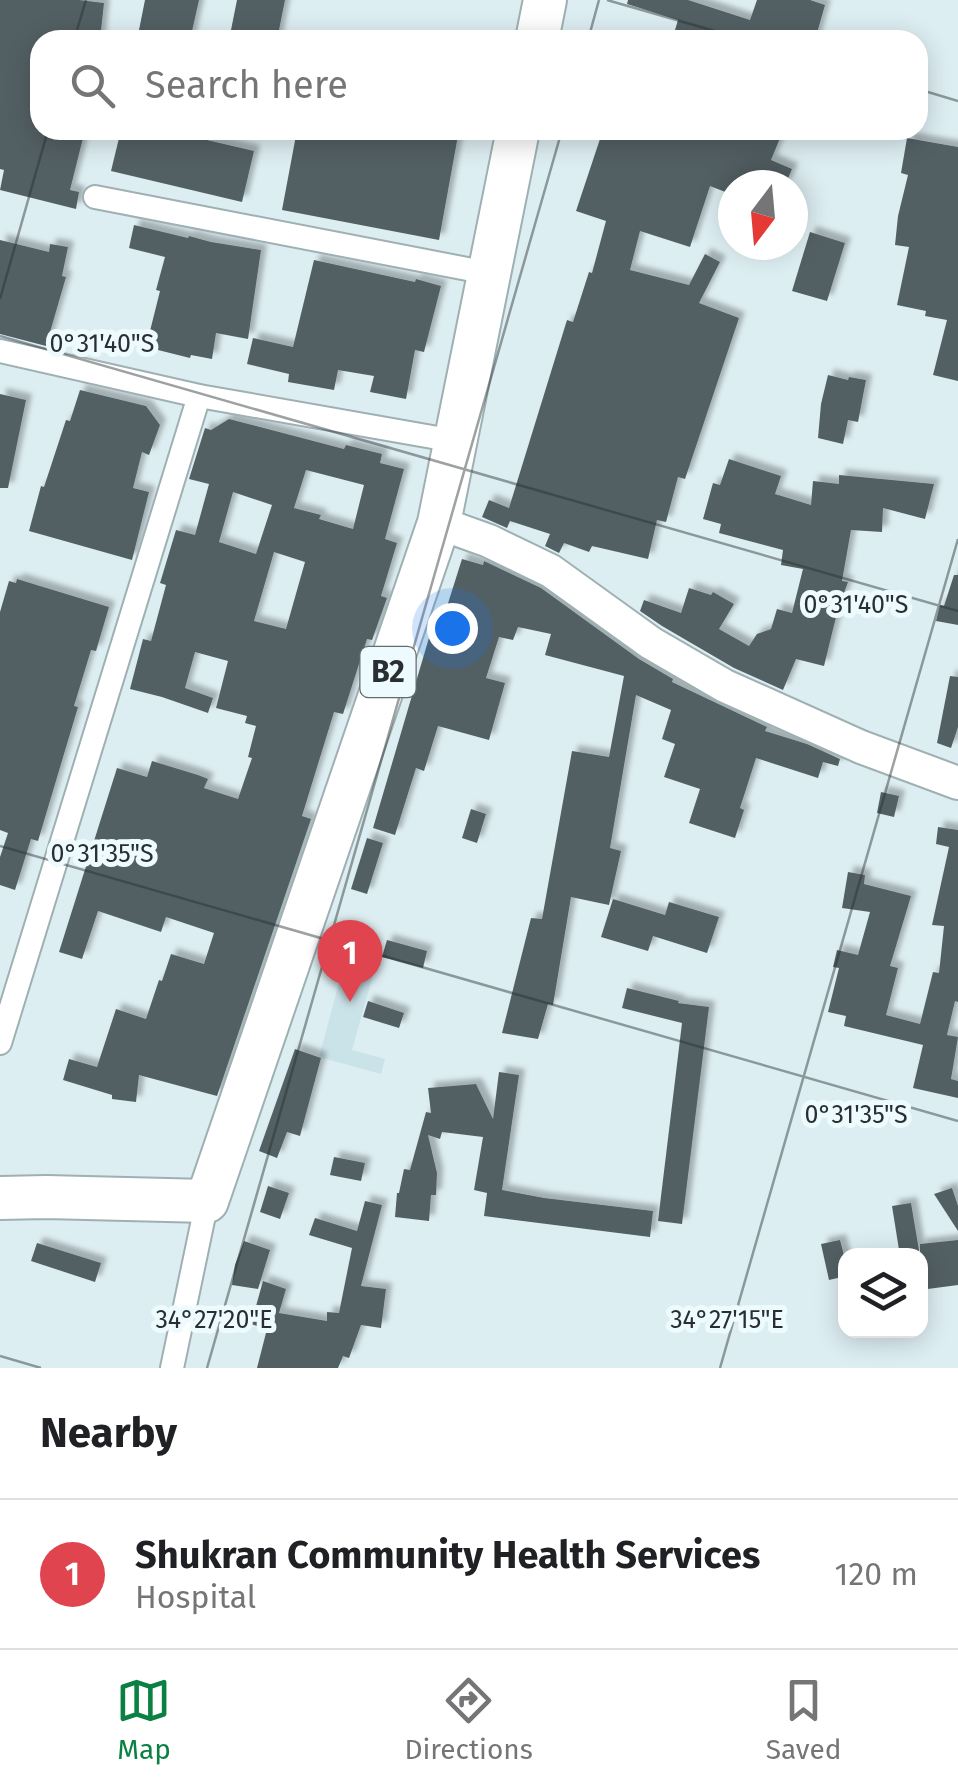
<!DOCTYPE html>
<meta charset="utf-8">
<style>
body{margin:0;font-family:"Fira Sans",sans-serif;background:#f6f6f6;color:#202124}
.controls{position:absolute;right:30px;bottom:30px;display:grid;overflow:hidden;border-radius:20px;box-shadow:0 5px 25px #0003}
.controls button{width:90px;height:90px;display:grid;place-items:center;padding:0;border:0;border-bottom:2px solid #e0e0e0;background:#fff;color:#202124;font:50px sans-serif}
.compass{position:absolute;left:718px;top:170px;width:90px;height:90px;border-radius:50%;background:#fff;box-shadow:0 5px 25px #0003;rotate:196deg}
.you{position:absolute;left:452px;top:628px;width:35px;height:35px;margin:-25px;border:8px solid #fff;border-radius:50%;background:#1a73e8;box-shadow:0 0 0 15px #1a73e833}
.badge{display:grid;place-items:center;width:65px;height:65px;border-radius:50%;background:#0b8043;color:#fff;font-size:32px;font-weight:700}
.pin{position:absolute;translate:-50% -82px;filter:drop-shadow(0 2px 5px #0008)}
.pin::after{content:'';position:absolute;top:52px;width:35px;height:30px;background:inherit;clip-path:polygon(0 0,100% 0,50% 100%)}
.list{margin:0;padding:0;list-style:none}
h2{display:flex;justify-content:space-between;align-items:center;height:130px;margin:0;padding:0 40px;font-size:42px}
h2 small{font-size:32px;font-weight:400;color:#757577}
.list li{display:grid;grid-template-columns:65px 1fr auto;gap:30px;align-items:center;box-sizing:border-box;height:150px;padding:0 40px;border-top:2px solid #e0e0e0}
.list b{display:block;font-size:38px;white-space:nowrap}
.list p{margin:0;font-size:32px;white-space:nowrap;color:#757577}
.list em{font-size:32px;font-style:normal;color:#757577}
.icon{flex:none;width:55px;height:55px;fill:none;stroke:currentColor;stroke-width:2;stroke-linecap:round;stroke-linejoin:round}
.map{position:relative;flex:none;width:958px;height:1368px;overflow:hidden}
.search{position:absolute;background:#fff;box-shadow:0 5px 25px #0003;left:30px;right:30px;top:30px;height:110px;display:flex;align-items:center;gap:25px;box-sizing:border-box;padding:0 35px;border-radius:30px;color:#757577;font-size:38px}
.sheet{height:280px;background:#fff}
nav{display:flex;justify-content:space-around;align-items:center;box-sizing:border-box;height:140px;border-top:2px solid #e0e0e0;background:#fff;font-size:28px;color:#757577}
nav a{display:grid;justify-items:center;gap:5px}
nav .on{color:#0b8043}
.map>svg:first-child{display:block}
</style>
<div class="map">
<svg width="958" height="1368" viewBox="0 0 958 1368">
<defs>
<filter id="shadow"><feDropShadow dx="6" dy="-6" stdDeviation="2.5" flood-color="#0004"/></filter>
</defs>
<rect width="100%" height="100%" fill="#ddeef2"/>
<path fill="#cae3e9" d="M 349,946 L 379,954 L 352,1050 L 385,1059 L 381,1074 L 319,1057 Z"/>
<g fill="#526164" fill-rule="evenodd" filter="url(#shadow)">
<path d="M 0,0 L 79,0 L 104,3 L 100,40 L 40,40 L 40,130 L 85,130 L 70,190 L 79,192 L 76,209 L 0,190 L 4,170 L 0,169 Z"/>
<path d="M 145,0 L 199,0 L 190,40 L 137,40 Z"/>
<path d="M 237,0 L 285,0 L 277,40 L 229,40 Z"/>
<path d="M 628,0 L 688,0 L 750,20 L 757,0 L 810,0 L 825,5 L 815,40 L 707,40 L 675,30 L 678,20 L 627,4 Z"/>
<path d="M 121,130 L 164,130 L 254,151 L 242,202 L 111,171 Z"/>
<path d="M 297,130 L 459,130 L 439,240 L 282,210 Z"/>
<path d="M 603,130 L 761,130 L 780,138 L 771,160 L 792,169 L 785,185 L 733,185 L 733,195 L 710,186 L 690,247 L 640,231 L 630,270 L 689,285 L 705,254 L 720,262 L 699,303 L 739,318 L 685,479 L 678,477 L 666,522 L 657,520 L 648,559 L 592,546 L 589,552 L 564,543 L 559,553 L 545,546 L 550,534 L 510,521 L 507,528 L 482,517 L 489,500 L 509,508 L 567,320 L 573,322 L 589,272 L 592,273 L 606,221 L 576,211 Z"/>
<path d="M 907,138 L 958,147 L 958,381 L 933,375 L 947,320 L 925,316 L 926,311 L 897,305 L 909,247 L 895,245 L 898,216 L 908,175 L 901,173 Z"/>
<path d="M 134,225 L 188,238 L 189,236 L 211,242 L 261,250 L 248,339 L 216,333 L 212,359 L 191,355 L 190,358 L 146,347 L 160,291 L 156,290 L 165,257 L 129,248 Z"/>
<path d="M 810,232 L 845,243 L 827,301 L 792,291 Z"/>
<path d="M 0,240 L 49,252 L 50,244 L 68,247 L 62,276 L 66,277 L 46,346 L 0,334 Z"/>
<path d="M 314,260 L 415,282 L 416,279 L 441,286 L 424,352 L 415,350 L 406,399 L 370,392 L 374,376 L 338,370 L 334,390 L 288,382 L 289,374 L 247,364 L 253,338 L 293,347 Z"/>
<path d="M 828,375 L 848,380 L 849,377 L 866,380 L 858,422 L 848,420 L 843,444 L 818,438 L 821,404 Z"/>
<path d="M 80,390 L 146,406 L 160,425 L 149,455 L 142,452 L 133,488 L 149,492 L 132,560 L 29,531 L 41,486 L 44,487 L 66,420 L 70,421 Z"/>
<path d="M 0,394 L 26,400 L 8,488 L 0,488 Z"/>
<path d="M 229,419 L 344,449 L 346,445 L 382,454 L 380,463 L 404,469 L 385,539 L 397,543 L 381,596 L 387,598 L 372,640 L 367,639 L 343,714 L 334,712 L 302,816 L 311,819 L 217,1096 L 139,1075 L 136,1102 L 112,1099 L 112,1095 L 63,1080 L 69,1059 L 97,1067 L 116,1009 L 146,1019 L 159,980 L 162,981 L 171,954 L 204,964 L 214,933 L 166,917 L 161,932 L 98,911 L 82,959 L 59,952 L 117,768 L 147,777 L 152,761 L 198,775 L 208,779 L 204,788 L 238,799 L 252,758 L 248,757 L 256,726 L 245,723 L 247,716 L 216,708 L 228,661 L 195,652 L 185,688 L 213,698 L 208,713 L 162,697 L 130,689 L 143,639 L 151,641 L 166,585 L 160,583 L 176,530 L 195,535 L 209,484 L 189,479 L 205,428 L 211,430 ZM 306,470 L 364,485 L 353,529 L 319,519 L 321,515 L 294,508 ZM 233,492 L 272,505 L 256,554 L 219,542 ZM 274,552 L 305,562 L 286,629 L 254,621 Z"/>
<path d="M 729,459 L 781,476 L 775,494 L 811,505 L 813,481 L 839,484 L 839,475 L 934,484 L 925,519 L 883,508 L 882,532 L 851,530 L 842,581 L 848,582 L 838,609 L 824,666 L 796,659 L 783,690 L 734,668 L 662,626 L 640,611 L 644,600 L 681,613 L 689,588 L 711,595 L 713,592 L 734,604 L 719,629 L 749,646 L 757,634 L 771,629 L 777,609 L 792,613 L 803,569 L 781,565 L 783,550 L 719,533 L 721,524 L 703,519 L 713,483 L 720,485 Z"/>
<path d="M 462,559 L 483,565 L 484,561 L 541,588 L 639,659 L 673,679 L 672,682 L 767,727 L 765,731 L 807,744 L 840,759 L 838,766 L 823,762 L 818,778 L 756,758 L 740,808 L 744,810 L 735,838 L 689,823 L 700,789 L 664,777 L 675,744 L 662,739 L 671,710 L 636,695 L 610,848 L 621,851 L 609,905 L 571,897 L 553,1005 L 548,1004 L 538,1039 L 502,1033 L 531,918 L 542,919 L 572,751 L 609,757 L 624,676 L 545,655 L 551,634 L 518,627 L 513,640 L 499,637 L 486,678 L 505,683 L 489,740 L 438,726 L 424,771 L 416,768 L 395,835 L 373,828 L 436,614 L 444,616 Z"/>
<path d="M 954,575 L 958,575 L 958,625 L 936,621 L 940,605 L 944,606 Z"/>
<path d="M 17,579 L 109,607 L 96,651 L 91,650 L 74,706 L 78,707 L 38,841 L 31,839 L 15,890 L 0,885 L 0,857 L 8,833 L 0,830 L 0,612 L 9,581 L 16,583 Z"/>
<path d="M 950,676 L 958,677 L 958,727 L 951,748 L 937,743 Z"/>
<path d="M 881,792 L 899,796 L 894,817 L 877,813 Z"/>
<path d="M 471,809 L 486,814 L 477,843 L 462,838 Z"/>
<path d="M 938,827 L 958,830 L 958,1002 L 955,1001 L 947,1035 L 958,1037 L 951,1079 L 958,1081 L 958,1098 L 913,1088 L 923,1045 L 844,1026 L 846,1016 L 828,1012 L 839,968 L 833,967 L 837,950 L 858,955 L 870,912 L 842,908 L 848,872 L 865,875 L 864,884 L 911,896 L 890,966 L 898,968 L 886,1015 L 920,1024 L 933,972 L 939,973 L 944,926 L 932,925 L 949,847 L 936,844 Z"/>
<path d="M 367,838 L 383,843 L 367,894 L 351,889 Z"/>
<path d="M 613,899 L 665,915 L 669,902 L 719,917 L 707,953 L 653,936 L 648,951 L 601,937 Z"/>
<path d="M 387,940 L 427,951 L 423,968 L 382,957 Z"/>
<path d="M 627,988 L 679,1001 L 678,1003 L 709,1007 L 682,1224 L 658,1221 L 682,1023 L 622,1008 Z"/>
<path d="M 368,1001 L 404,1013 L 399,1028 L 363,1017 Z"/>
<path d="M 295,1049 L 321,1058 L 300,1136 L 287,1132 L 277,1158 L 259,1151 Z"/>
<path d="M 499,1072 L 519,1075 L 502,1190 L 544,1198 L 653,1211 L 650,1237 L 484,1216 L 487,1193 L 474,1190 L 483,1137 L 442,1132 L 440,1139 L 428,1135 L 437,1173 L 436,1195 L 431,1195 L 429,1221 L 395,1217 L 397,1193 L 399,1193 L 404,1169 L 410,1170 L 426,1112 L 431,1113 L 428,1088 L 476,1084 L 493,1119 Z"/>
<path d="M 334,1157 L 365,1163 L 361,1181 L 330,1175 Z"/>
<path d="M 268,1186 L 289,1193 L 280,1219 L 260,1212 Z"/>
<path d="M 952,1188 L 958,1206 L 958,1231 L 934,1194 Z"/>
<path d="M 365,1201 L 382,1205 L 361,1286 L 386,1289 L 381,1328 L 361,1325 L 349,1358 L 343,1356 L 338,1368 L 257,1368 L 267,1329 L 251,1324 L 263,1281 L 286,1289 L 279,1313 L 327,1321 L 327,1312 L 339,1313 L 352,1248 L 309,1235 L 315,1218 L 357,1231 Z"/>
<path d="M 911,1203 L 920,1256 L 900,1256 L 892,1206 Z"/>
<path d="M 840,1240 L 846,1263 L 846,1276 L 829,1280 L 821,1244 Z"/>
<path d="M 958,1240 L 958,1285 L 920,1290 L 920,1244 Z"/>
<path d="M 244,1241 L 270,1250 L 258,1289 L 232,1285 L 235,1265 Z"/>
<path d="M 37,1243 L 101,1263 L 95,1282 L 31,1261 Z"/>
</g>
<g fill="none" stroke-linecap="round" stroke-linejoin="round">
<g stroke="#9fb0b3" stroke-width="26">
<g id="street">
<path d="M 95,197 L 488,273"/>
<path d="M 0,351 L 199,396 L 455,441"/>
<path d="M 0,1043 L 199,396"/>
<path d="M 172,1368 L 207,1201"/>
</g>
</g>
<g stroke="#9fb0b3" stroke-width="36">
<path id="secondary" d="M 439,523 L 489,541 L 551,571 L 651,643 L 725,686 L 861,747 L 958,783"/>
</g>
<g stroke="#9fb0b3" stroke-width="46">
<g id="highway">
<path d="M 537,40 L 545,0"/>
<path d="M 0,1198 L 46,1197 L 207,1201 L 439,523 L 518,130"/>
</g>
</g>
<use href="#street" stroke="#fff" stroke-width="22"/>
<use href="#secondary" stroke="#fff" stroke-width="32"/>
<use href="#highway" stroke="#fff" stroke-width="42"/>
</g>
<path fill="none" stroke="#292f31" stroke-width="2.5" stroke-opacity="0.45" d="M 607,0 L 746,40M 74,40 L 86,0M 588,40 L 599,0M 918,89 L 958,101M 0,299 L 48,130M 0,336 L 958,611M 0,846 L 958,1121M 0,1356 L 41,1368M 207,1368 L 562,130M 720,1368 L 958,539"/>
<g text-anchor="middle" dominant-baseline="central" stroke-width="10" stroke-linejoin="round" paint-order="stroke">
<rect fill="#edfbfe" stroke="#646c6e" stroke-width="2.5" x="360.5" y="647" width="55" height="50" rx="8"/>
<g font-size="30" font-weight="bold" fill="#292f31">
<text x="388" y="672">B2</text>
</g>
</g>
<g font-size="25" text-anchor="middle" fill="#292f31" stroke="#edfbfe" stroke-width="10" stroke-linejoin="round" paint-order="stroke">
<text x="102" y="352">0°31'40"S</text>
<text x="856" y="613">0°31'40"S</text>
<text x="102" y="862">0°31'35"S</text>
<text x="856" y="1123">0°31'35"S</text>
<text x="214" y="1328">34°27'20"E</text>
<text x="727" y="1328">34°27'15"E</text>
</g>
</svg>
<div class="controls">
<button><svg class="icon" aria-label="layers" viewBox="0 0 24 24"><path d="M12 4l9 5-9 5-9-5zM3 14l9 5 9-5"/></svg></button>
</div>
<svg class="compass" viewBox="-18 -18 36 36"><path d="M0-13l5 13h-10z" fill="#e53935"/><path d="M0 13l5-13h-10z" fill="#757577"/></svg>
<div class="you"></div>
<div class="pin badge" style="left:350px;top:1002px;background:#e0444e">1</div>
<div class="search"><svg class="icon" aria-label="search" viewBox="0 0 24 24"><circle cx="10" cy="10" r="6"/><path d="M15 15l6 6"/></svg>Search here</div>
</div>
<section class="sheet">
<h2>Nearby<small></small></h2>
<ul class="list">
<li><span class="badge" style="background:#e0444e">1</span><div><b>Shukran Community Health Services</b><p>Hospital</p></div><em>120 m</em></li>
</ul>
</section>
<nav>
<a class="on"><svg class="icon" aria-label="map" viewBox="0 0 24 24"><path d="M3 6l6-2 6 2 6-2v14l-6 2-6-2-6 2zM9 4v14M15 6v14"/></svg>Map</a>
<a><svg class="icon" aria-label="directions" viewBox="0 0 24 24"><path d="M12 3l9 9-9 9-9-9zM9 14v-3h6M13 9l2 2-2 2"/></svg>Directions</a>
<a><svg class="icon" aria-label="saved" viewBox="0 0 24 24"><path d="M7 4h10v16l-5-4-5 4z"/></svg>Saved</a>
</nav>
